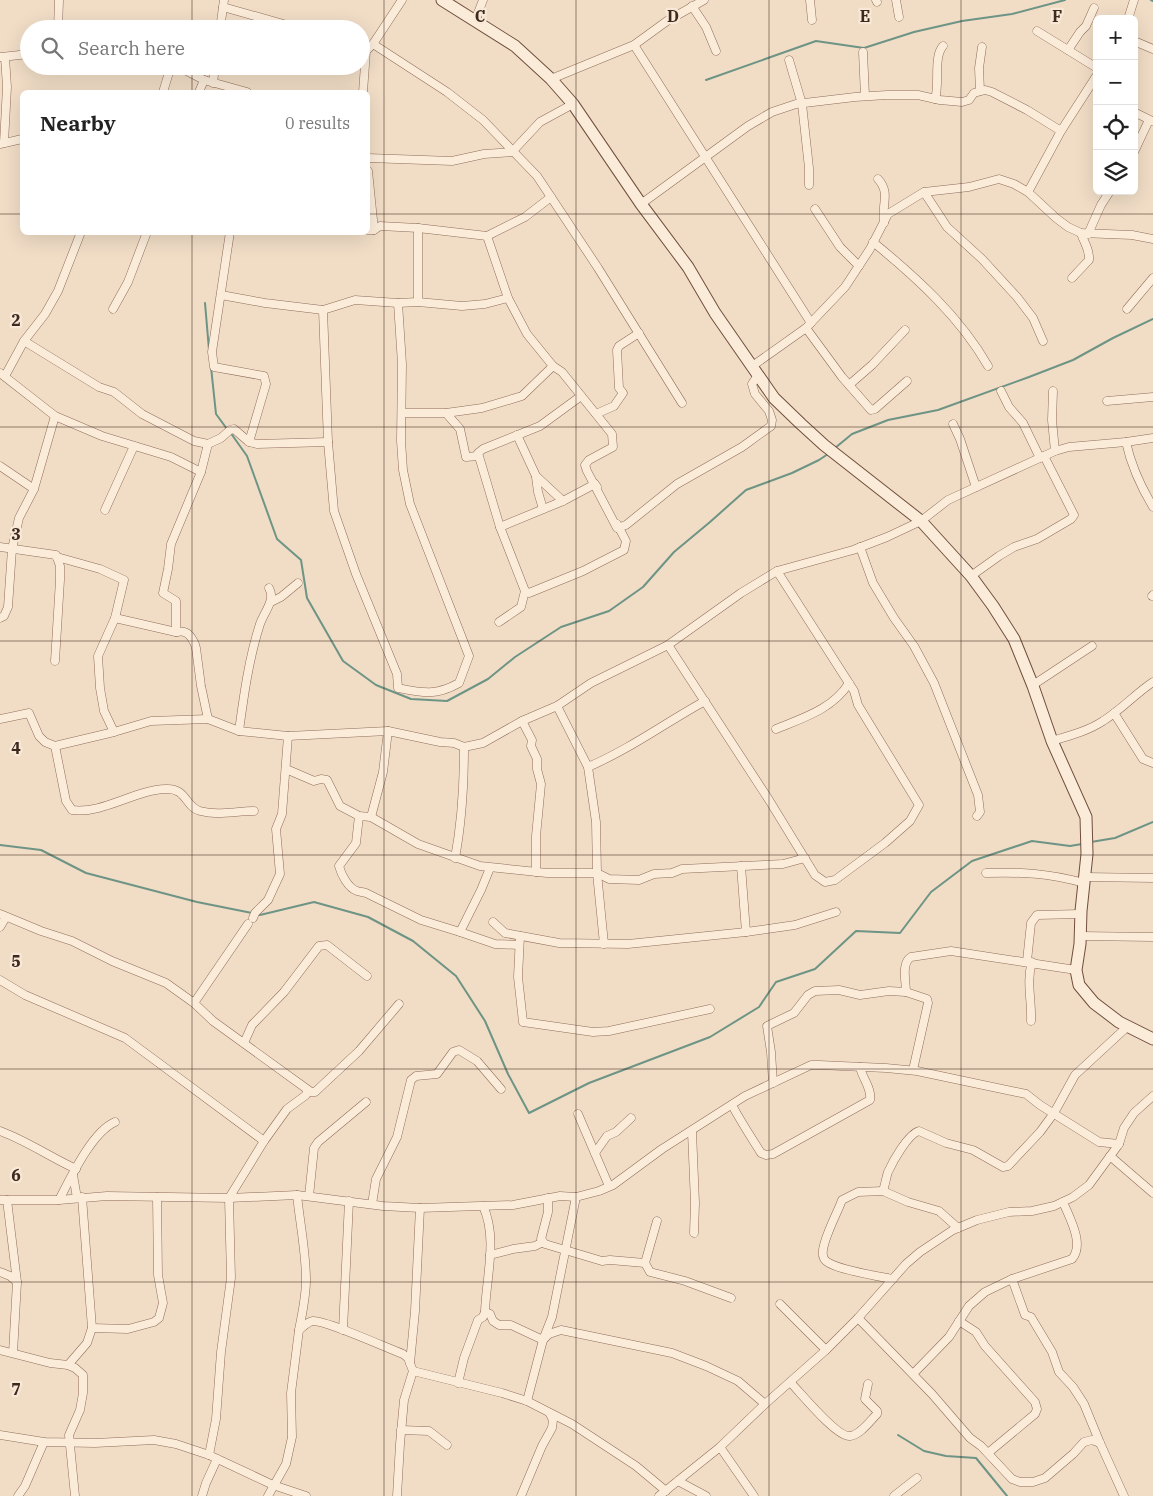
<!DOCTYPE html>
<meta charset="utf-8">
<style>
body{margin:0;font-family:"IBM Plex Serif",serif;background:#f6f6f6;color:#222}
.controls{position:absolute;right:15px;top:15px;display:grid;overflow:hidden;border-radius:8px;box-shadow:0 5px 20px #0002}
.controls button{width:45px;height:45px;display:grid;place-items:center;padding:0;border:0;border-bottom:1px solid #e0e0e0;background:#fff;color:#222;font:25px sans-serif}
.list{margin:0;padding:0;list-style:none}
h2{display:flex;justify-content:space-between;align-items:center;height:65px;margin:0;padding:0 20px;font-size:21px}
h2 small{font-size:16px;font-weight:400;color:#767676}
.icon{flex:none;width:28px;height:28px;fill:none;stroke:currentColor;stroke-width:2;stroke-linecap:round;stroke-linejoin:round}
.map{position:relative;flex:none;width:1153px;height:1496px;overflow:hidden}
.search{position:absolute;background:#fff;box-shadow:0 5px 20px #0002;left:20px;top:20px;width:350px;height:55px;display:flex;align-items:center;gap:12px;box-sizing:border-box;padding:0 18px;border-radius:28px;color:#767676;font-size:19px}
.panel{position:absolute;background:#fff;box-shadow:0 5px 20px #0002;left:20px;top:90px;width:350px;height:145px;border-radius:8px}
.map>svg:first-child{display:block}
</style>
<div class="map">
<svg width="1153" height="1496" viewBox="0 0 1153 1496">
<rect width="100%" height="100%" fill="#f1ddc6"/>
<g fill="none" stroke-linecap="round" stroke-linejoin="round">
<g stroke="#6d9484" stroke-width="2">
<path d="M 1151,0 L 1153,1"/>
<path d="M 706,80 L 816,41 L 864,48 L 914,32 L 962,21 L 1012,14 L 1065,0"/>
<path d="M 205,303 L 209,350"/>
<path d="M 211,367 L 216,414 L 227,429"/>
<path d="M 230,432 L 247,456 L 277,539 L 301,560 L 307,598 L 343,661 L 376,685 L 411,699 L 447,701 L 488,679 L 515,657 L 561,627 L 609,611 L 643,587 L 674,552 L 710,522 L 746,490 L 792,473 L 819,460 L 828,454"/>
<path d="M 835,448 L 852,434 L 888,420 L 938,410 L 1029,377 L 1073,360 L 1113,338 L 1153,319"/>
<path d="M 1091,842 L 1115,838 L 1153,822"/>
<path d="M 0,845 L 41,850 L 86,873 L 197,902 L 252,913"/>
<path d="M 256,914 L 260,915 L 314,902 L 368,917 L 413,941 L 456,976 L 485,1021 L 508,1074 L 529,1113 L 589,1083 L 710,1037 L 759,1007 L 776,982 L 815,969 L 856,931 L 900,933 L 931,892 L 972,861 L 1032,841 L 1070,846 L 1082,844"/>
<path d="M 898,1435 L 924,1451 L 946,1456 L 976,1458 L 1007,1496"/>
</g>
<g stroke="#8f6d5a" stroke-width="9">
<g id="street">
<path d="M 810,0 L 812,20"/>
<path d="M 876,0 L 877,2"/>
<path d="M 896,0 L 899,17"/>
<path d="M 692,6 L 706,27 L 716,51"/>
<path d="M 223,7 L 301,29"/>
<path d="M 1128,19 L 1134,0"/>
<path d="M 475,21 L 483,0"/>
<path d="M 58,29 L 59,0"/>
<path d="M 220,29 L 224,0"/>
<path d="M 1037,31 L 1097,68"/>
<path d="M 1134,41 L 1153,49"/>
<path d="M 373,44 L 447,92 L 483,120 L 537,176 L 598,268 L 682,403"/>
<path d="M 634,45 L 811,323"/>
<path d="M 1068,50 L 1080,32 L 1086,26 L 1094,8"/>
<path d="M 863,52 L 865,96"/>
<path d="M 1,57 L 29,54"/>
<path d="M 789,60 L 802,104 L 809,168 L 809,185"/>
<path d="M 177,66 L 204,80 L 247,92"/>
<path d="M 551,79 L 634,45 L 667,21 L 704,0"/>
<path d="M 213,83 L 215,66"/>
<path d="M 980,91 L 979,68 L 982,47"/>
<path d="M 163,92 L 171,66"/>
<path d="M 199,92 L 204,80"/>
<path d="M 363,92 L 366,51 L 373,44 L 402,0"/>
<path d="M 935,99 C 940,85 933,57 943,46"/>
<path d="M 1134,112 L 1152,121"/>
<path d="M 4,143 L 7,87 L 5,57"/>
<path d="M 0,144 L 22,139"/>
<path d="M 1134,152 L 1149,120"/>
<path d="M 368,158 L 452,161 L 484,154 L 512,152 L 540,122 L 573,104"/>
<path d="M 368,171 L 374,230"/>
<path d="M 878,179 C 891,193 881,205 884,223"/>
<path d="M 924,192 L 947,227 L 982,259 L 1017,297 L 1033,318 L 1043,341"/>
<path d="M 1028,192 L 1061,131 L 1097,75"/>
<path d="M 641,204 L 748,126 L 772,112 L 796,104 L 855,97 L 887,95 L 918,95 L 940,100 L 962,102 L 969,100 L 974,93 L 985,90 L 992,92 L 1027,110 L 1061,131"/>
<path d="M 815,209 L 840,247 L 859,266"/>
<path d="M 418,228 L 418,302"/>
<path d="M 368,230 L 374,230 L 380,226 L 418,228 L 487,236 L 525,217 L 551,197"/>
<path d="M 230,232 L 212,352 L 214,367 L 264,376 L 266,384 L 249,442"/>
<path d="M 1088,234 L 1101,205 L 1110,191"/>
<path d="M 487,236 L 508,298 L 527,334 L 553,366 L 562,372 L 612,434 L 613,447 L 589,460 L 585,465 L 587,471 L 617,528 L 626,525 L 677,484 L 742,447 L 771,426 L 772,420 L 769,411 L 755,394 L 752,384 L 758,375"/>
<path d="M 873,242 C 917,278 960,317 988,366"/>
<path d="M 1072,278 L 1089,260 C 1090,249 1084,243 1081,233"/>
<path d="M 221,295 L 265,303 L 323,310 L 355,300 L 398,303 L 418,302 L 462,306 L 485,304 L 508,298"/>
<path d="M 113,309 L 128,282 L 147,232"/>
<path d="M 1127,309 L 1153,278"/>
<path d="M 323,310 L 328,442 L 334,511 L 356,574 L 397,674 L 398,688 C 423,693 436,696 459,683 L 469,656 L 410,504 L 403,470 L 401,441 L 402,364 L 398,303"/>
<path d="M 806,328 L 842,377 L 871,410 L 875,409 L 907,381"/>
<path d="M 24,341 L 99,387 L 114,392 L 142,414 L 194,441 L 208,444 L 221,438 L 230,430 L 234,429 L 249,442 L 257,444 L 328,442"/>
<path d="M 751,367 L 806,328 L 845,287 L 870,249 L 888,214 L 924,192 L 969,187 L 999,179 L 1014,184 L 1028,192 L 1056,218 L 1068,227 L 1081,233 L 1132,235 L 1153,239"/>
<path d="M 0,373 L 55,416 L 102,436 L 171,457 L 201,472"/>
<path d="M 5,376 L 24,341 L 45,314 L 58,291 L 81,232"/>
<path d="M 849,385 L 872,365 L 905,330"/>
<path d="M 1001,391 L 1009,407 L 1023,423 L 1040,458"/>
<path d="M 1053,391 L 1052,420 L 1055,451"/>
<path d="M 1107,401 L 1153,397"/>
<path d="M 403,413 L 446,413 L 482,408 L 522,396 L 553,366"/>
<path d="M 446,413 L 460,429 L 466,457 L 478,456"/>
<path d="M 596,414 L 614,406 L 623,393 L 619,388 L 617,350 L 619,346 L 639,333"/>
<path d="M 953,424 L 960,439 L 976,487"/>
<path d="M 517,435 L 536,476 L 563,501"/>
<path d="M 1126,442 C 1131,465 1141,487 1153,507"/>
<path d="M 0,466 L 34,489"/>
<path d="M 536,477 L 538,492 L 543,509"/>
<path d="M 105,510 L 134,446"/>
<path d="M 500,527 L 563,501 L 595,484 L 597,487"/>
<path d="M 0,547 L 56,555 L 60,566 L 60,580 L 55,661"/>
<path d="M 860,547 L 873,583 L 894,618 L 914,646 L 934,683 L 978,795 L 980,812 L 977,816"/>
<path d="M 57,557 L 100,569 L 124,580 L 115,618 L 98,656 L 100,688 L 104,711 L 114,732"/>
<path d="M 971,576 L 999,556 L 1014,547 L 1037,539 L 1071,519 L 1074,515 L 1044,456"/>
<path d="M 525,591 L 529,593 L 583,571 L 624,550 L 626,541 L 617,524"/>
<path d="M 1152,596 L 1153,595"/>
<path d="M 271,602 L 281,597 L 298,583"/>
<path d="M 0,618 L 4,616 L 8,607 L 12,549 L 19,518 L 34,489 L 55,416"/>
<path d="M 115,618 L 176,632 C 179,632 181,631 184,632 C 190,633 195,643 196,648 L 201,686 L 208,719"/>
<path d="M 499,622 L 521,607 L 525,591 L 500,527 L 478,453 L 483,449 L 540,426 L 581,396"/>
<path d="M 176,632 L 176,601 L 163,593 L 168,569 L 171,544 L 201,472 L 208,444"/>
<path d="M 668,645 L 769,800 L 815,875 L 825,882 L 835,880 L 885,843 L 910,821 L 919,805 L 858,705 L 854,691 L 777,571"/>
<path d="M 1033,685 L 1092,646"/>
<path d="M 557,706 L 588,767 L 596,822 L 597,873 L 604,944"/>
<path d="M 1114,713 L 1143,759 L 1153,763"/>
<path d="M 0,719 L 29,713 L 39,736 L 45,742 L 55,746 L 114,732 L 151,721 L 208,719 L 239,731 L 288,736 L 388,731 L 440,742 L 454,743 L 464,747 L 483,743 L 522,721 L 557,706 L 591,683 L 668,645 L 741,593 L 777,571 L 853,550 L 887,537 L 921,521 L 948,500 L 1055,451 L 1069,447 L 1126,442 L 1153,438"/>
<path d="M 522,721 L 532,740 L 531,746 L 537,759 L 537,769 L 541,784 L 536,836 L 536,872"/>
<path d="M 776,729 C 803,718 833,709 849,683"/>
<path d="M 239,731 C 244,694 249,658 260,624 C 264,612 276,600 269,588"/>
<path d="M 1052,741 C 1069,736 1088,731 1103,721 C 1121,710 1135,694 1153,682"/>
<path d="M 55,746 L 66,801 L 72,810 C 104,814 134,790 166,789 C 187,788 185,807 200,811 C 218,816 236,811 254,811"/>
<path d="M 588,767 C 630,749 665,723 705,701"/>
<path d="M 286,769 L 314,781 L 321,779 L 327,780 L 340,806 L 359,816 L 371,817 L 418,844 L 480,866 L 547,873 L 597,873 L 609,879 L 639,880 L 654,874 L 672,873 L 682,869 L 783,864 L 805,858"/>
<path d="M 359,816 L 356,843 L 339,866 C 341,874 348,888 357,891 C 360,892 363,892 366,893 L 421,920 L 460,932 L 495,944 L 519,945"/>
<path d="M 371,817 L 383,772 L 388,731"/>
<path d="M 455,858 C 462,821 464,784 464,747"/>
<path d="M 741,866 L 746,932"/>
<path d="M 986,873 C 1022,872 1048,873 1084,883"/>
<path d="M 1085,877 L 1153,878"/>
<path d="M 0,914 L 41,931 L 72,941 L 112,961 L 166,983 L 194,1003 L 213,1021 L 311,1092 L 315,1092 L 359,1051 L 399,1004"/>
<path d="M 253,918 L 255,913 L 268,900 L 280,874 L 276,829 L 282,814 L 288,736"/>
<path d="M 493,922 L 505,933 L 559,943 L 628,944 L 746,932 L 795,925 L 836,912"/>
<path d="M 0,927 L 6,917"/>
<path d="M 460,932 L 481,890 L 490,868"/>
<path d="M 520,936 L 518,977 L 523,1022 L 593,1032 L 609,1031 L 710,1009"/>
<path d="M 1080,936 L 1153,937"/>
<path d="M 1027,961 L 1031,923 L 1037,915 L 1081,914"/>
<path d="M 0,980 L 25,995 L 125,1038 L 264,1141"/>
<path d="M 906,992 C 906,982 901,963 911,957 L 951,951 L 1076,970"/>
<path d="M 194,1003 L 248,924"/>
<path d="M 1031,1021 C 1032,1001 1026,981 1032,962"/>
<path d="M 244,1043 L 252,1025 L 284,992 L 319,946 L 327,945 L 367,976"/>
<path d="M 773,1083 L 771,1052 L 767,1026 L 794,1013 L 808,995 L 815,991 L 839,990 L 860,995 L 889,991 L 906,992 L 927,999 L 928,1003 L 913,1070"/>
<path d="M 732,1105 C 741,1122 751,1137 761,1153 L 766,1155 L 773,1154 L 870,1100 C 872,1088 862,1078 860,1067"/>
<path d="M 578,1114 L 609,1186"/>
<path d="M 0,1131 C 27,1141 50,1157 76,1169"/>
<path d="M 692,1132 L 695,1203 L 694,1233"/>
<path d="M 595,1153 L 607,1136 L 616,1132 L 631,1118"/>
<path d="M 1110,1156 L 1153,1193"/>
<path d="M 73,1175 L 77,1198"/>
<path d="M 883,1191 C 885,1185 886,1178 888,1172 C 893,1161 908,1134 919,1131 L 946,1143 L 973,1150 L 1003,1167 L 1008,1166 L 1040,1132 L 1054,1113 L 1075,1075 L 1128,1026"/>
<path d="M 297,1195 C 300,1224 306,1252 306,1280 C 306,1297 302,1314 299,1330"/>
<path d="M 309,1196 L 314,1148 L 318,1142 L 366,1102"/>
<path d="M 548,1198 L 548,1212 L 541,1239 L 545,1244 L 602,1261 L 610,1260 L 645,1263"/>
<path d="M 0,1200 L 59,1200 L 107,1196 L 229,1198 L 297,1195 L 383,1206 L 420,1208 L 513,1205 L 560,1196 L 576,1197 L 599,1191 L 613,1185 L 662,1149 L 745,1096 L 811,1065 L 819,1065 L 886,1068 L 917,1071 L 1026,1094 L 1040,1105 L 1099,1142 L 1119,1144"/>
<path d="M 7,1200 L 17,1282 L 13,1353"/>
<path d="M 59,1200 C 71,1177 92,1132 115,1122"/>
<path d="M 372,1204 L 376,1179 L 397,1137 L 411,1080 L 416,1076 L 437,1074 L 453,1052 L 459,1050 L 477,1061 L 501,1089"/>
<path d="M 657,1221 L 645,1263 L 650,1272 L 685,1281 L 731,1298"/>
<path d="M 490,1255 L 513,1249 L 535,1246 L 543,1242"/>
<path d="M 0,1272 L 10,1276 L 17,1282"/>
<path d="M 893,1279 C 877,1276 843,1271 829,1263 C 824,1261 822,1256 823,1250 C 825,1235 837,1214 842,1200 L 858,1192 L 883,1191 L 908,1202 L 939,1211 L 958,1228"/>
<path d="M 1012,1279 L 1025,1315 L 1031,1317 L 1052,1352 L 1059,1372 L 1073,1387 L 1084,1404 L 1100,1443 L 1124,1496"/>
<path d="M 780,1304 L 826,1350"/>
<path d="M 485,1312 L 490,1314 L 493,1321 L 499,1325 L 511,1325 L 543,1340"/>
<path d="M 858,1318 L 932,1394 L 970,1438 L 981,1446 L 1012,1479 L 1020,1482 L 1033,1482 L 1045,1478 L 1073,1454 L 1084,1442 L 1092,1440 L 1100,1443"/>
<path d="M 959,1321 L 976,1332 L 985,1346 L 1035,1402 L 1037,1409 L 1035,1414 L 988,1453"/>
<path d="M 92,1328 L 128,1329 L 154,1322 L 159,1318 L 163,1303 L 158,1275 L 157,1197"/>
<path d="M 343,1330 L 349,1201"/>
<path d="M 543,1340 L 549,1334 L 561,1330 L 672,1353 L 706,1366 L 738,1381 L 765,1404"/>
<path d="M 0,1350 L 50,1363 L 68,1365 L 75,1368 L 83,1375 L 83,1393 L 80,1410 L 69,1435 L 75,1496"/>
<path d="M 410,1363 L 415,1311 L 420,1208"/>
<path d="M 68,1365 L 87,1343 L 92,1328 L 82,1197"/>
<path d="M 413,1371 L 502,1393 L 527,1401 L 572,1424 L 636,1466 L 666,1491"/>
<path d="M 913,1374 L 949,1337 L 969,1306 L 985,1292 L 1012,1279 L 1072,1259 C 1085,1244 1069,1217 1063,1202"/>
<path d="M 790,1382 C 800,1392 837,1438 850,1436 C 860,1435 870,1421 877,1414 L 877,1411 L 865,1399 L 868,1384"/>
<path d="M 458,1383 L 464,1358 L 478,1320 L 483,1317 L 485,1312 C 486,1278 498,1238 483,1206"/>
<path d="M 527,1401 L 543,1340 L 552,1317 L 576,1197"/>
<path d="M 401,1430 L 429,1431 L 447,1445"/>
<path d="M 0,1435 L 44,1442 L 95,1443 L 154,1440 L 176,1444 L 209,1455 L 273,1485 L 306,1496"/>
<path d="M 720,1447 L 754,1496"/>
<path d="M 209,1455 L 216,1419 L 221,1352 L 231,1278 L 229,1198 L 264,1141 L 287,1109 L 306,1095 L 307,1091"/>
<path d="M 678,1481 L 706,1496"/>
<path d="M 18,1496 L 25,1486 L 44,1442"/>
<path d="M 202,1496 L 206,1483 L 217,1459"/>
<path d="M 268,1496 L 286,1464 L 292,1437 L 291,1393 L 299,1330 C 303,1327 307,1322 313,1321 C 325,1320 387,1348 403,1354 L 408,1358 L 413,1371 L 404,1400 L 400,1444 L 397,1496"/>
<path d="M 521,1496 L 542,1446 L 552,1428 L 553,1420 L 550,1414"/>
<path d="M 659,1496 L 720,1447 L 765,1404 L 826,1350 L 858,1318 L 906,1264 L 920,1252 L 953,1230 L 977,1220 L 1009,1212 L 1032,1211 L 1054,1206 L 1073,1197 L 1089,1185 L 1119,1144 L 1124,1128 L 1134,1113 L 1153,1096"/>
<path d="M 894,1496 L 917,1478"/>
</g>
</g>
<g stroke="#714e3d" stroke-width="13">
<path id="secondary" d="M 442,0 L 515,46 L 551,79 L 573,104 L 641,204 L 688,267 L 715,313 L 774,398 L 801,424 L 824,445 L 921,521 L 971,576 L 993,606 L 1014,639 L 1033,686 L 1052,741 L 1086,817 L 1087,854 L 1081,911 L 1080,944 L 1076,970 L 1079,985 L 1094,1003 L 1119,1022 L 1153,1039"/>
</g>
<use href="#street" stroke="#fbecda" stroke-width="8"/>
<use href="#secondary" stroke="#fbecda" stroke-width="11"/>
</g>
<path fill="none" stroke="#3e281f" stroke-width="1" stroke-opacity="0.55" d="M 192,0 L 192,29M 384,0 L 384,1496M 576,0 L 576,1496M 769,0 L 769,1496M 961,0 L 961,1496M 192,66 L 192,92M 0,214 L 22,214M 368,214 L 1153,214M 192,232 L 192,1496M 0,427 L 1153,427M 0,641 L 1153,641M 0,855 L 1153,855M 0,1069 L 1153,1069M 0,1282 L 1153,1282"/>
<g font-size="16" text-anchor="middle" font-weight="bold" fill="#3e281f" stroke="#f8e9d6" stroke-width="4.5" stroke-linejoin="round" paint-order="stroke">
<text x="480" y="22">C</text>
<text x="673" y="22">D</text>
<text x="865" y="22">E</text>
<text x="1057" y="22">F</text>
<text x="16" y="326">2</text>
<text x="16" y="540">3</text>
<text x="16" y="754">4</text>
<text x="16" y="967">5</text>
<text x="16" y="1181">6</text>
<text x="16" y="1395">7</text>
</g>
</svg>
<div class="controls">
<button>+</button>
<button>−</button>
<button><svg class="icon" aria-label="locate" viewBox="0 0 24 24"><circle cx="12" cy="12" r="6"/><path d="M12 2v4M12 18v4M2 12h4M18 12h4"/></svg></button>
<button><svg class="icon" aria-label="layers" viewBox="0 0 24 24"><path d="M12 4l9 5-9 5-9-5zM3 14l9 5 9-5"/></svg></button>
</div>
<div class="search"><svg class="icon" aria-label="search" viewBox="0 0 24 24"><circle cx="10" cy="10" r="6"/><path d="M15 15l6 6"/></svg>Search here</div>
<section class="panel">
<h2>Nearby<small>0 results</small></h2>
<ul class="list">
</ul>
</section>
</div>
